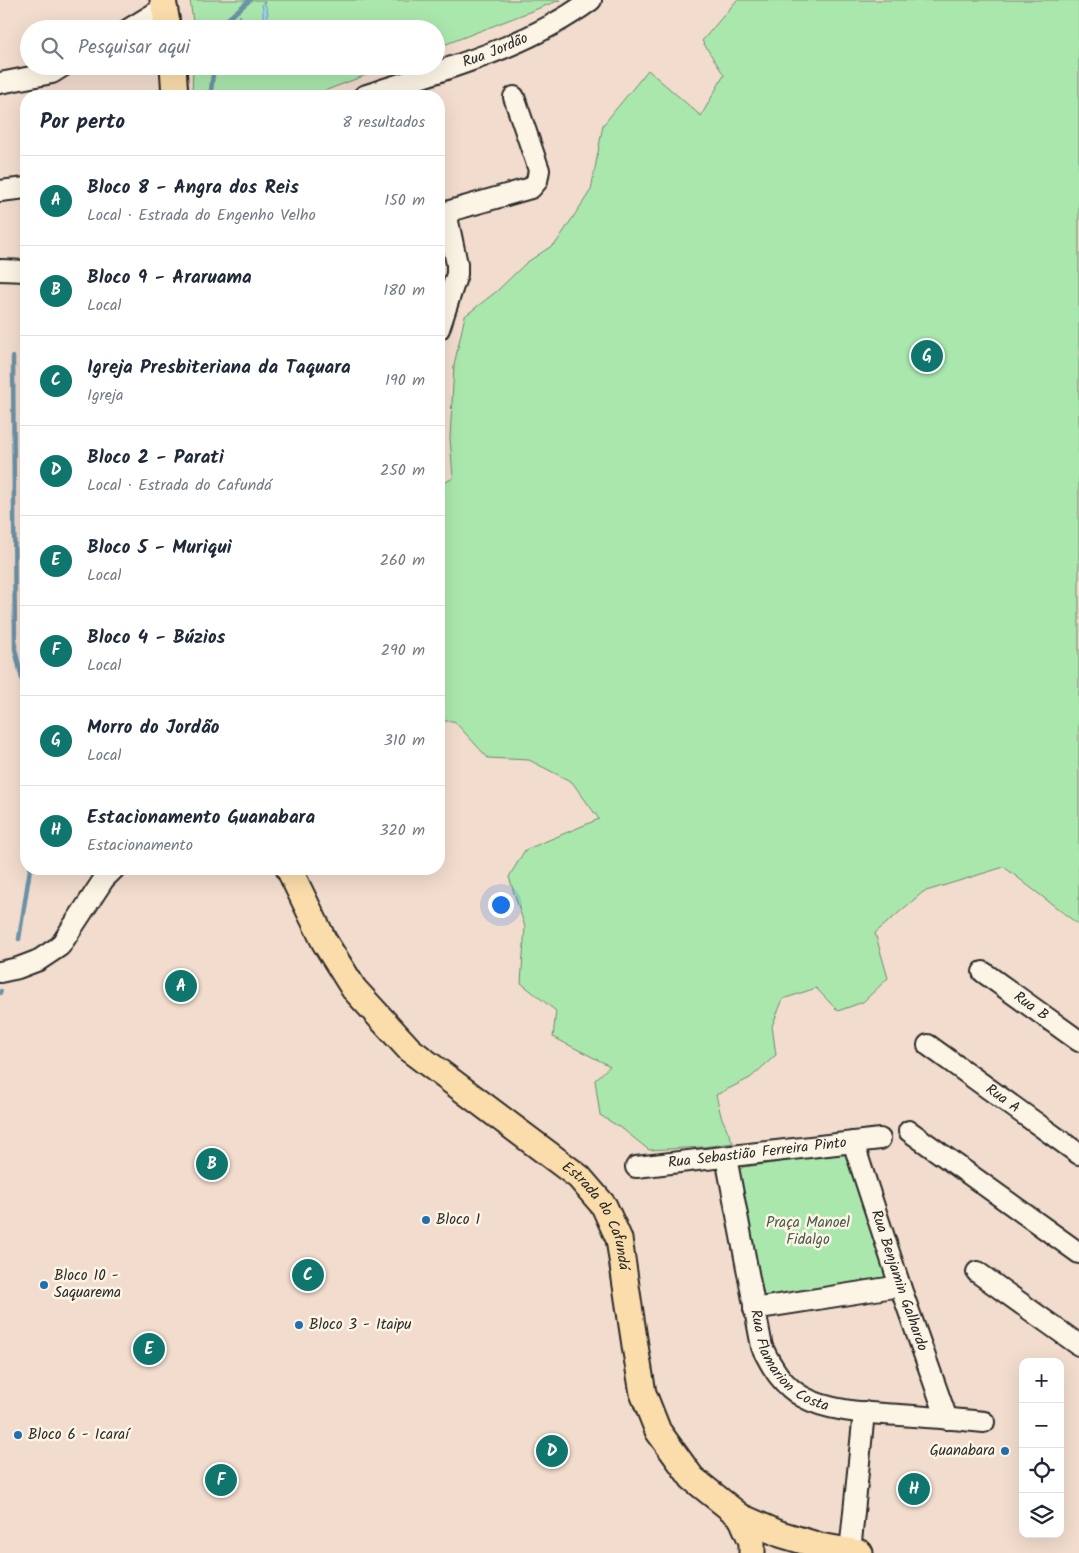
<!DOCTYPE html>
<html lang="pt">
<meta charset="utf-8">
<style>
body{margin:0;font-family:Kalam,sans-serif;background:#f6f6f7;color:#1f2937}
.controls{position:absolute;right:15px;bottom:15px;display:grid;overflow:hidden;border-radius:10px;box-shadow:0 5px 20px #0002}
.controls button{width:45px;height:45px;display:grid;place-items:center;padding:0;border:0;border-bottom:1px solid #e0e1e3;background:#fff;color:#1f2937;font:25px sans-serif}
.you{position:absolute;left:500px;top:904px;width:18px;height:18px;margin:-12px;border:4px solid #fff;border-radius:50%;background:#1a73e8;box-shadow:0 0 0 8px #1a73e833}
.badge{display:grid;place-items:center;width:32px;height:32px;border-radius:50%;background:#0f766e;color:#fff;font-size:16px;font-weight:700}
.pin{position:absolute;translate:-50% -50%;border:2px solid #fff;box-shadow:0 1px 5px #0006}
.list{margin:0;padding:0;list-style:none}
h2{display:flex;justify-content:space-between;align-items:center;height:65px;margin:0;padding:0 20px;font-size:21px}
h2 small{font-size:16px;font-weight:400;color:#747a83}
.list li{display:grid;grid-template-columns:32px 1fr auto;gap:15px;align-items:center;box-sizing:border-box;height:90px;padding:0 20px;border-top:1px solid #e0e1e3}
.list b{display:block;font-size:19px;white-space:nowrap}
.list p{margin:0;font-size:16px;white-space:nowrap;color:#747a83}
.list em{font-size:16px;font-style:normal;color:#747a83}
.icon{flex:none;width:28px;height:28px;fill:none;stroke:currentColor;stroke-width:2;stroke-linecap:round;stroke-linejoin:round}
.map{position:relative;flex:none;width:1079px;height:1553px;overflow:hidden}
.search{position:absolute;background:#fff;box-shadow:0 5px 20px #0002;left:20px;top:20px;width:425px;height:55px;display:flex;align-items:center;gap:12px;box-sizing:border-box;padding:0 18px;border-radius:28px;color:#747a83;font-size:19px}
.panel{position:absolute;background:#fff;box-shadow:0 5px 20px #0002;left:20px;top:90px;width:425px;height:785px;border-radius:20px}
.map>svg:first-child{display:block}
</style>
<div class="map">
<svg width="1079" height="1553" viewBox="0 0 1079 1553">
<rect width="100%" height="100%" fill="#f2dccd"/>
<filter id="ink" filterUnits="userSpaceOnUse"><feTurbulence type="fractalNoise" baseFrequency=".02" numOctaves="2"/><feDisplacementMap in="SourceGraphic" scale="10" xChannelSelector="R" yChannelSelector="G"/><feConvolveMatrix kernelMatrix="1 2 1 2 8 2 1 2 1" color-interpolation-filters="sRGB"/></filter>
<g filter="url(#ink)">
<g fill="#aae7ad" stroke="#6a896c">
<path d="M 190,0 L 560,0 L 436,48 L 436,29 L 194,29 Z"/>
<path d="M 737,0 L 1079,0 L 1079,925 L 1004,867 L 923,892 L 875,933 L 888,978 L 863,1002 L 838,1011 L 816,988 L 783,999 L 772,1026 L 776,1055 L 750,1078 L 716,1095 L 721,1116 L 733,1143 L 703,1147 L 649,1150 L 624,1130 L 600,1115 L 595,1080 L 610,1066 L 553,1037 L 556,1011 L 521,983 L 525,927 L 509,877 L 525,850 L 599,819 L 572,782 L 529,760 L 488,758 L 454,721 L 439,721 L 439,486 L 453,478 L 450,438 L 454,365 L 465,316 L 497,291 L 526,263 L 556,243 L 591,190 L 603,125 L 648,70 L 701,116 L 724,75 L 702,41 Z"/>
<path d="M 193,66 L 390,66 L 311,96 L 192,96 Z"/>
<path d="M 839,1154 L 845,1155 L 849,1161 L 887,1270 L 886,1278 L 880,1284 L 761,1302 L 738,1170 L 744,1167 Z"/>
</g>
<path fill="#98d7fa" stroke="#6c92a7" d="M 264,1 L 268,13 L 262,29 L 233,29 L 240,15 L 243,23 L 249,27 C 263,26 265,17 262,5 Z"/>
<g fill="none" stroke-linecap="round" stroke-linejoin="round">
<g stroke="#6c92a7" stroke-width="4.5">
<path d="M 220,29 L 223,23 L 250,0"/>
<path d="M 211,91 L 214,66"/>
<path d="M 13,357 L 15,649 L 26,696"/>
<path d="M 19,939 L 30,869"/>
<path d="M 0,993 L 1,991"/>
</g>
<g stroke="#2b2b2b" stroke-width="24">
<g id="minor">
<path d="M 129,29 L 165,7"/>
<path d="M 0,83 L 52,73 L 63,66"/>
<path id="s1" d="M 364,96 C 441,70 525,49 591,0"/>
<path d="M 0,191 L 26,188"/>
<path d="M 439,214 L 531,188 L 537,181 L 539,170 L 514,97"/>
<path d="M 0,270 L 26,271"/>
<path d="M 439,329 L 457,274 L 457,264 L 446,212"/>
<path d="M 0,972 L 18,968 L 39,960 L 60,946 L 104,879 L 114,869"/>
<path id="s2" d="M 983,972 L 1079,1041"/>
<path id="s3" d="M 928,1045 L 1079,1154"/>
<path d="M 909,1131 L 1079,1253"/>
<path id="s4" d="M 853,1142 L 900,1286 L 947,1419"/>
<path id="s5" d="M 726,1157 L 762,1347 C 772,1368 783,1386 803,1397 C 829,1412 870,1413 900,1415 C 928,1417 956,1419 984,1422"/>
<path id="s6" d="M 636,1167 L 880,1139"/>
<path d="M 977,1272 L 1079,1345"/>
<path d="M 754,1309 L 900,1286"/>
<path d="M 850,1552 L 864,1412"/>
</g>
</g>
<g stroke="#2b2b2b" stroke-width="29">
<g id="major">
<path d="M 163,0 L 168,29"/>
<path d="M 173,66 L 175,96"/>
<path id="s7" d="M 289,869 L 324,941 L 354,989 L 410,1050 L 579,1177 L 604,1206 L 619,1239 L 636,1352 L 643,1393 L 658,1431 L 692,1478 L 741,1517 L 780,1534 L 820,1546 L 860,1553"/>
<path d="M 741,1517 L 752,1542 L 752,1553"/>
</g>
</g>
<use href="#minor" stroke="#fcf5e5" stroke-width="20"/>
<use href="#major" stroke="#fbddab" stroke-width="25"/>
</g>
</g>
<g fill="#1f6fb2" stroke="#fcf5e5" stroke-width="2">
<circle cx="426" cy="1220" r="5"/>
<circle cx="44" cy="1285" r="5"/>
<circle cx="299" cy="1325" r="5"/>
<circle cx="18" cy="1435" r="5"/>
<circle cx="1005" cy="1451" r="5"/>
</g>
<g text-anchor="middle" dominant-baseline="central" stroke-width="5" stroke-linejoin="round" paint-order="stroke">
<g font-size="15" fill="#2b2b2b" stroke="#fcf5e5">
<text stroke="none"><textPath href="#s1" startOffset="139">Rua Jordão</textPath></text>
<text stroke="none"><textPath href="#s2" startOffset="59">Rua B</textPath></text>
<text stroke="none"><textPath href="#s3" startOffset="92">Rua A</textPath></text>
<text stroke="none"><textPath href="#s6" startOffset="122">Rua Sebastião Ferreira Pinto</textPath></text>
<text stroke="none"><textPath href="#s7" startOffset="474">Estrada do Cafundá</textPath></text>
<text stroke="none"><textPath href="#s4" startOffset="146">Rua Benjamin Galhardo</textPath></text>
<text stroke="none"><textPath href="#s5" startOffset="221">Rua Flamarion Costa</textPath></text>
</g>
<g font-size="15" fill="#2b2b2b" stroke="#fcf5e5" text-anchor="start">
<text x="436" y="1220">Bloco 1</text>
<text x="54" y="1276">Bloco 10 -<tspan x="54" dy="17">Saquarema</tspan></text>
<text x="309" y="1325">Bloco 3 - Itaipu</text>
<text x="28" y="1435">Bloco 6 - Icaraí</text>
<text x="995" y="1451" text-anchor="end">Guanabara</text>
</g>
<g font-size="15" fill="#4b5a4c" stroke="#fcf5e5">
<text x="808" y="1223">Praça Manoel<tspan x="808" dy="17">Fidalgo</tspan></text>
</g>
</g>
</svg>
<div class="controls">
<button>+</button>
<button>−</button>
<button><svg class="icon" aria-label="locate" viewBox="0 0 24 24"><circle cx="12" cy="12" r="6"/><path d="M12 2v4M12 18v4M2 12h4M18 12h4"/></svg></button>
<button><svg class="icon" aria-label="layers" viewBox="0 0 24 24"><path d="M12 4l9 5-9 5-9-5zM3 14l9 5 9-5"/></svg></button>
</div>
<div class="you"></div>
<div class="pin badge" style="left:181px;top:986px">A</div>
<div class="pin badge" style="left:212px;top:1164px">B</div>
<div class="pin badge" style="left:308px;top:1275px">C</div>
<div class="pin badge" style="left:552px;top:1451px">D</div>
<div class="pin badge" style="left:149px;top:1349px">E</div>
<div class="pin badge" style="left:221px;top:1480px">F</div>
<div class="pin badge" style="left:927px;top:356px">G</div>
<div class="pin badge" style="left:914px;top:1489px">H</div>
<div class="search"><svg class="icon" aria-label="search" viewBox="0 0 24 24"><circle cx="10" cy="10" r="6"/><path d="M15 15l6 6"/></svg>Pesquisar aqui</div>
<section class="panel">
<h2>Por perto<small>8 resultados</small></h2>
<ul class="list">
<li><span class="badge">A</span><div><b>Bloco 8 - Angra dos Reis</b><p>Local · Estrada do Engenho Velho</p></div><em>150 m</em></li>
<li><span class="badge">B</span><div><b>Bloco 9 - Araruama</b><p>Local</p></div><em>180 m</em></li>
<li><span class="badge">C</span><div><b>Igreja Presbiteriana da Taquara</b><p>Igreja</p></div><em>190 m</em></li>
<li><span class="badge">D</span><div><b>Bloco 2 - Parati</b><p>Local · Estrada do Cafundá</p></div><em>250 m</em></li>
<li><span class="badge">E</span><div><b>Bloco 5 - Muriqui</b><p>Local</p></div><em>260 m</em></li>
<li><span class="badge">F</span><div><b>Bloco 4 - Búzios</b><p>Local</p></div><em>290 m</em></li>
<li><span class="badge">G</span><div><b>Morro do Jordão</b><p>Local</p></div><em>310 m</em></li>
<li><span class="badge">H</span><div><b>Estacionamento Guanabara</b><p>Estacionamento</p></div><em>320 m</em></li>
</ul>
</section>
</div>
